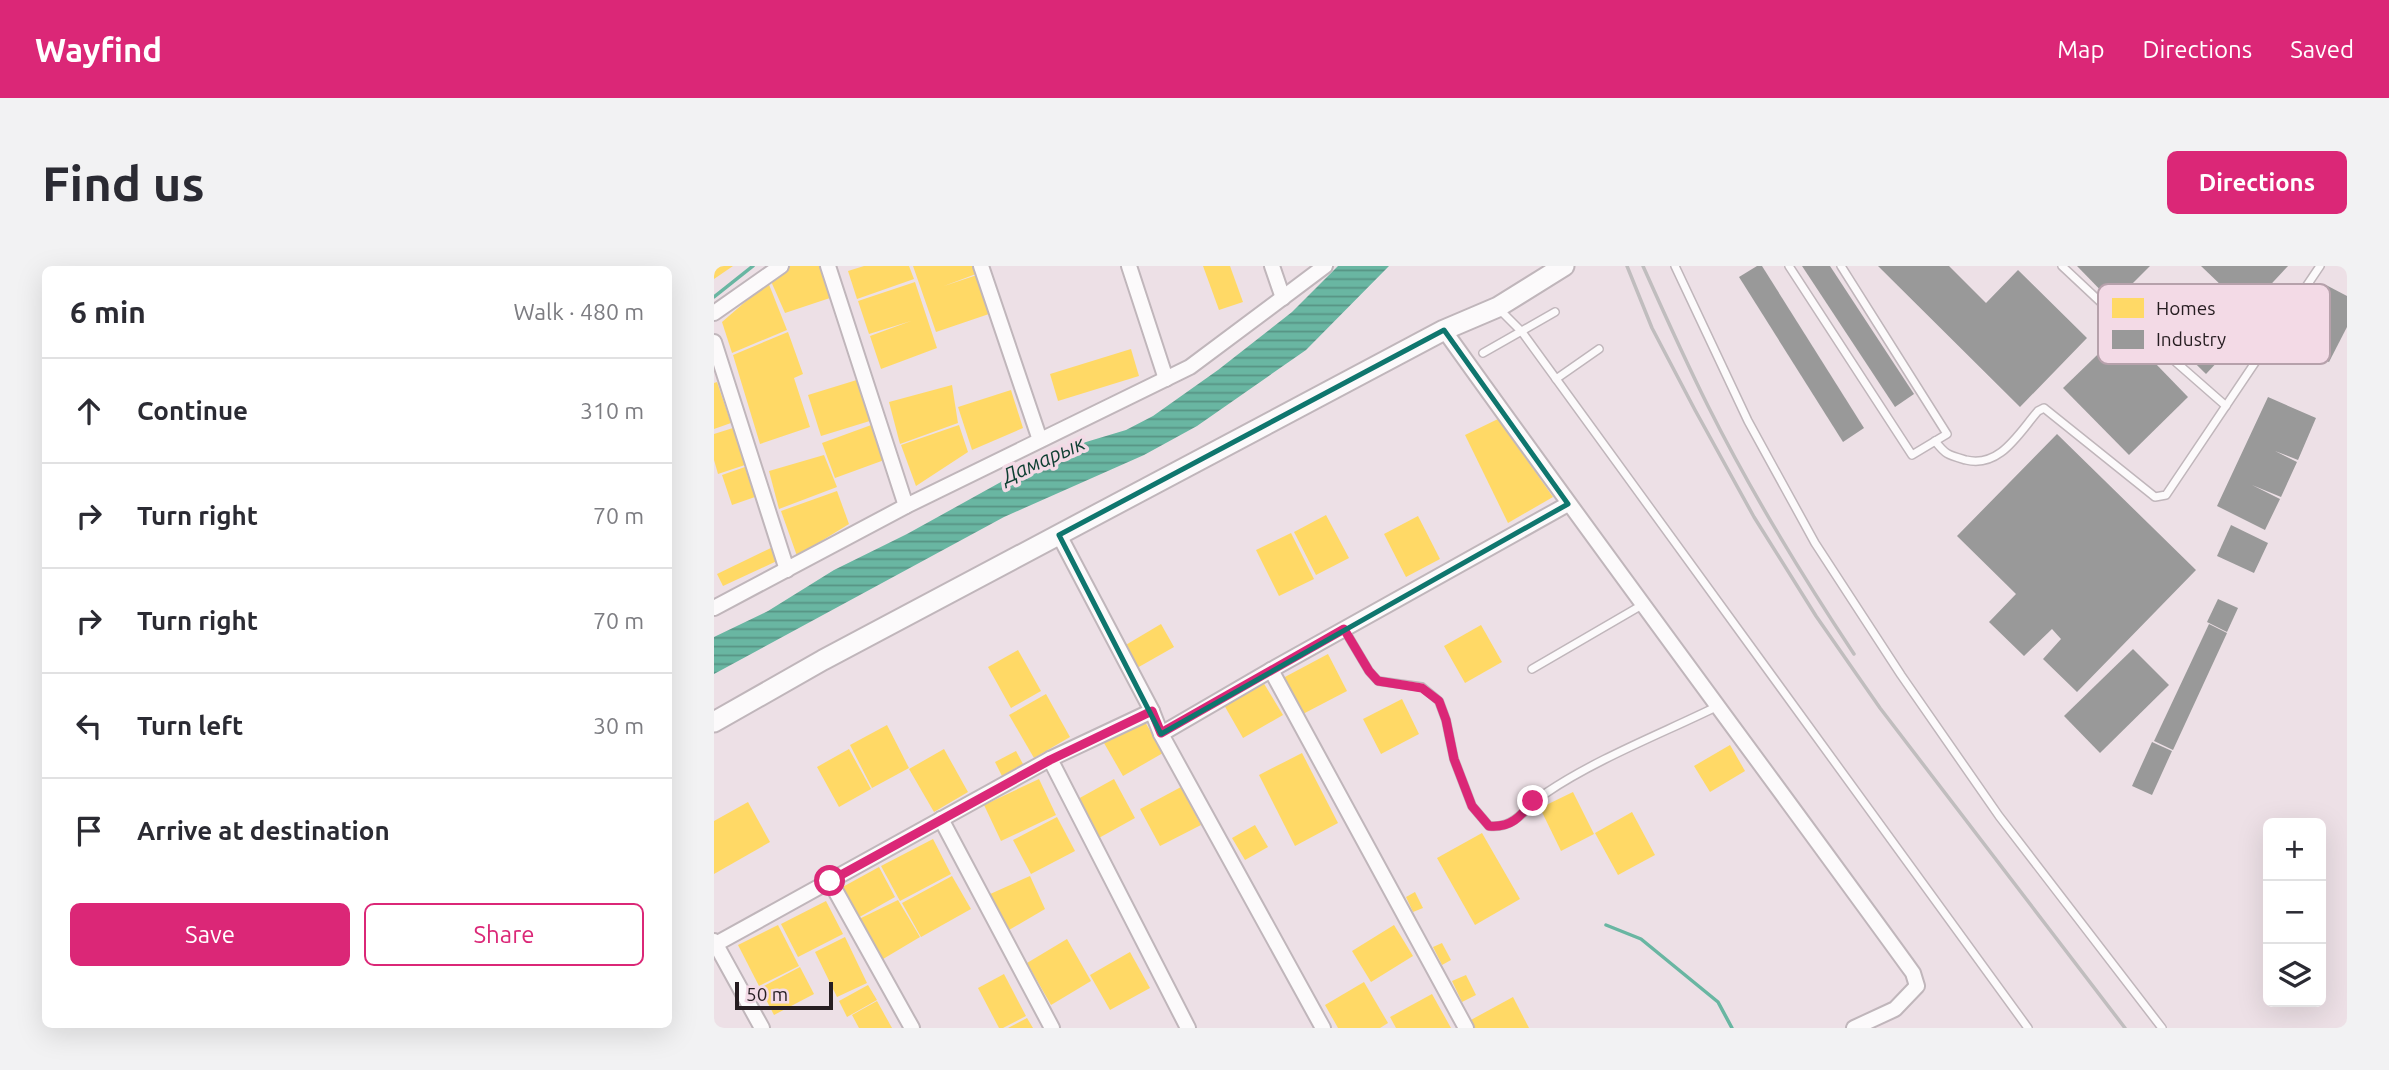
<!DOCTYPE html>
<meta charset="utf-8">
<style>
body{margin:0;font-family:Ubuntu,sans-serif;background:#f2f2f3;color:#2b2b33}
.controls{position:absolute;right:21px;bottom:21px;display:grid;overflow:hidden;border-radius:10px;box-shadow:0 7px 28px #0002}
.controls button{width:63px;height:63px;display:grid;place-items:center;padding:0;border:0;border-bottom:2px solid #e1e1e2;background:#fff;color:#2b2b33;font:35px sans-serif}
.scale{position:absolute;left:21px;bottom:18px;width:98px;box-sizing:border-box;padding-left:7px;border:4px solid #261d21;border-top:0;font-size:19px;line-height:24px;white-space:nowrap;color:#261d21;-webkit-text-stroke:5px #f3dae6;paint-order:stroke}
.stop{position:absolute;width:21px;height:21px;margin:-16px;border:5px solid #db2777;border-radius:50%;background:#fff}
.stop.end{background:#db2777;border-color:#fff;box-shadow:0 2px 7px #0008}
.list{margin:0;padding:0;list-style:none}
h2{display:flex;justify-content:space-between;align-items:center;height:91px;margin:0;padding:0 28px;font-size:30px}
h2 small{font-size:23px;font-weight:400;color:#7c7c81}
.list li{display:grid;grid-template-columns:46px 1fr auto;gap:21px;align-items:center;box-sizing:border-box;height:105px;padding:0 28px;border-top:2px solid #e1e1e2}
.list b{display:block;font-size:26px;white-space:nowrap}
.list em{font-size:23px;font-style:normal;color:#7c7c81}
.actions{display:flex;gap:14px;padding:21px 28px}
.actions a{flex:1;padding:16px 0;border:2px solid #db2777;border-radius:10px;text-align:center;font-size:24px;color:#db2777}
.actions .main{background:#db2777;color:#fff}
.icon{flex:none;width:38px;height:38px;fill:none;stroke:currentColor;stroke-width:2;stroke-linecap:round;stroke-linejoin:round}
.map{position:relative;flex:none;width:1633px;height:762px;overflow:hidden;border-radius:10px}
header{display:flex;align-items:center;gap:42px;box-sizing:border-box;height:98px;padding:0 35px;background:#db2777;color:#fff}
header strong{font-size:33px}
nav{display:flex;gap:38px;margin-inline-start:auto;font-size:24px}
.intro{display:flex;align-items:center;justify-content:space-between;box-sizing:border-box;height:168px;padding:0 42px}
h1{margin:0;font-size:49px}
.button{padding:18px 32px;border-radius:10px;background:#db2777;color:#fff;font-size:24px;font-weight:700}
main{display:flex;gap:42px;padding:0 42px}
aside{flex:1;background:#fff;border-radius:10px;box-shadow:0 7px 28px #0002}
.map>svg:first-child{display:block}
</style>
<header>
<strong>Wayfind</strong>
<nav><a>Map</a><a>Directions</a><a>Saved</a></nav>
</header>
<div class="intro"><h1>Find us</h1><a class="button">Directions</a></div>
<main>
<aside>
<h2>6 min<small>Walk · 480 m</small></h2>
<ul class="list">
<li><svg class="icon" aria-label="ahead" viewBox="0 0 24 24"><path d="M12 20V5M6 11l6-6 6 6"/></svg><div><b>Continue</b></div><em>310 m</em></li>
<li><svg class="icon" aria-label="right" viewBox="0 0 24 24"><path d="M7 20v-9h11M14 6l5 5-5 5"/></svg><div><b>Turn right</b></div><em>70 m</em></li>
<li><svg class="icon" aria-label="right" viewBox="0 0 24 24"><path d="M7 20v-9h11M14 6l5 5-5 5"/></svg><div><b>Turn right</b></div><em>70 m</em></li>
<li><svg class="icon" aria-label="left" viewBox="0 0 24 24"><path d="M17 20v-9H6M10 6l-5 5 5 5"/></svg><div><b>Turn left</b></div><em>30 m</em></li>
<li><svg class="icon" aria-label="arrive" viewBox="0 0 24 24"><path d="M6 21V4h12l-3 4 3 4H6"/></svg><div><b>Arrive at destination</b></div></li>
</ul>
<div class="actions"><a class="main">Save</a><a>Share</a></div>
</aside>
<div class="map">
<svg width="1633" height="762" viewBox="0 0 1633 762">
<defs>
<pattern id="water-rules" width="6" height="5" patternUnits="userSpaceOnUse" patternTransform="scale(1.75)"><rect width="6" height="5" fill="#69b6a2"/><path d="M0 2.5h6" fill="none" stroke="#569384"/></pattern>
</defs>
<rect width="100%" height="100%" fill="#ede0e6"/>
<path fill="url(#water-rules)" d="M 624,0 L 675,0 L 592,84 L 483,160 L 430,189 L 290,251 L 0,408 L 0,371 L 54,345 L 120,304 L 193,268 L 325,195 L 352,182 L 412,164 L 439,150 L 504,104 L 578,46 Z"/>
<g fill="#ffd966">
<path d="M 0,0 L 19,0 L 0,13 Z"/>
<path d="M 74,0 L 109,0 L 119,31 L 71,47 L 56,13 Z"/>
<path d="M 150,0 L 195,0 L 200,13 L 143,33 L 134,5 Z"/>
<path d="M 199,0 L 259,0 L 262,8 L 230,20 L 263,9 L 275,48 L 222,66 Z"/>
<path d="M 489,0 L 516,0 L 529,36 L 505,44 Z"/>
<path d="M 54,16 L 73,64 L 18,87 L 8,56 Z"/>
<path d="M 201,16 L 223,82 L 167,103 L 156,70 L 197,55 L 155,68 L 144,35 Z"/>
<path d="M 74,66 L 89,108 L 80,112 L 96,161 L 46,178 L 19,89 Z"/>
<path d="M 417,83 L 425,110 L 344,135 L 336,108 Z"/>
<path d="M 146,113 L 159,154 L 107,170 L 94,129 Z"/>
<path d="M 3,116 L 17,157 L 0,163 L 0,117 Z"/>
<path d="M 238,119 L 244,157 L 186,178 L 175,136 Z"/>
<path d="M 297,124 L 309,162 L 258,184 L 244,141 Z"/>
<path d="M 784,153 L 839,231 L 794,257 L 751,169 Z"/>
<path d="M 160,158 L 173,193 L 121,212 L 108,177 Z"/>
<path d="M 245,159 L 254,186 L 202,220 L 187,179 Z"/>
<path d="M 19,162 L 31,199 L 4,208 L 0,194 L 0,168 Z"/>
<path d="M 110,189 L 123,221 L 65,243 L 55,205 Z"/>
<path d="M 31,201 L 41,231 L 18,239 L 8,209 Z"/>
<path d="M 123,225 L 135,258 L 83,290 L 67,245 Z"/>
<path d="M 612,249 L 635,292 L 602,309 L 580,266 Z"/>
<path d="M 704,250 L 726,293 L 692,311 L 670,268 Z"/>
<path d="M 577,267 L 600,313 L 565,330 L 542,284 Z"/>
<path d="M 59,281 L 65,294 L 9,320 L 3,308 Z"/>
<path d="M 447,358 L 460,381 L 423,402 L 410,380 Z"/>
<path d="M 767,359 L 788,396 L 751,417 L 730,380 Z"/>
<path d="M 304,384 L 327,425 L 297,442 L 274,401 Z"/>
<path d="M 614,388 L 633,425 L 587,449 L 569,412 Z"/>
<path d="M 549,416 L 569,449 L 529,472 L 510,439 Z"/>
<path d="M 332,428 L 356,471 L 320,492 L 295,449 Z"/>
<path d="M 688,433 L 705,468 L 667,488 L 649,453 Z"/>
<path d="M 430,454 L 449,487 L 409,510 L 390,477 Z"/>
<path d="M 173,459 L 195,502 L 158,522 L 136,479 Z"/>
<path d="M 1016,479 L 1031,505 L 996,526 L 980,500 Z"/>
<path d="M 135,483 L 157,523 L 125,541 L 103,501 Z"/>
<path d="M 230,483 L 254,526 L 220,546 L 195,503 Z"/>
<path d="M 302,485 L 309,498 L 288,510 L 281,496 Z"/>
<path d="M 588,487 L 624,557 L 581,580 L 545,509 Z"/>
<path d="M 325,513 L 342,549 L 287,575 L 270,539 Z"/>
<path d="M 400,513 L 421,552 L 383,573 L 362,534 Z"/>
<path d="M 467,521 L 487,559 L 446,580 L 426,543 Z"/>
<path d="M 859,526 L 880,568 L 847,585 L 826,542 Z"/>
<path d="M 34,536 L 56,576 L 0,608 L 0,555 Z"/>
<path d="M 918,546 L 941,589 L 904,609 L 881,567 Z"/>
<path d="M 343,551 L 361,585 L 317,608 L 299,574 Z"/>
<path d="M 541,559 L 554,581 L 531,594 L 518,572 Z"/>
<path d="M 768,567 L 806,633 L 761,659 L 723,592 Z"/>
<path d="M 219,573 L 237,608 L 186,635 L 167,600 Z"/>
<path d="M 165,601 L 181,631 L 142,653 L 125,623 Z"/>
<path d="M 238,610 L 257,643 L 207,671 L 188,637 Z"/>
<path d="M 316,610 L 331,643 L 295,664 L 274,629 Z"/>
<path d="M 701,626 L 709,642 L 699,646 L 692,631 Z"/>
<path d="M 184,634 L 206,671 L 164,696 L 143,654 Z"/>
<path d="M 112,635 L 129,668 L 84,691 L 67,658 Z"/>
<path d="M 64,659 L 85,700 L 45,720 L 24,679 Z"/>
<path d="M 680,659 L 699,690 L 657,716 L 638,685 Z"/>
<path d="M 131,671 L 153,717 L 123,731 L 101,686 Z"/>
<path d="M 353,673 L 377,715 L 337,739 L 313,697 Z"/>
<path d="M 728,677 L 737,694 L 728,699 L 719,681 Z"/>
<path d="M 416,686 L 436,722 L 396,744 L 376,709 Z"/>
<path d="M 86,701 L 100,728 L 60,749 L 46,722 Z"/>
<path d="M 290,708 L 312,750 L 289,762 L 285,762 L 264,722 Z"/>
<path d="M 752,709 L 762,729 L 748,736 L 738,715 Z"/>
<path d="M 650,716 L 674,757 L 666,762 L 624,762 L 611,739 Z"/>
<path d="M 154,719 L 163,734 L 133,751 L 125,735 Z"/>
<path d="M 718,728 L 737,762 L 682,762 L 676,751 Z"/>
<path d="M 799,731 L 815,762 L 759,762 L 755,755 Z"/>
<path d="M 163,735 L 178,762 L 145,762 L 138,749 Z"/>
<path d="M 313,752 L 319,762 L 294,762 Z"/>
</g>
<g fill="#999">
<path d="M 1043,0 L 1048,0 L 1150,162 L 1129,176 L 1025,11 Z"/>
<path d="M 1088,0 L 1116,0 L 1200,128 L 1181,141 Z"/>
<path d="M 1164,0 L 1235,0 L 1272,37 L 1304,4 L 1373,72 L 1306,141 Z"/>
<path d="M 1363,0 L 1436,0 L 1399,37 Z"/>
<path d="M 1487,0 L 1574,0 L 1533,44 Z"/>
<path d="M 1469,18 L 1525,73 L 1492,108 L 1435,52 Z"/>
<path d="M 1612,19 L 1633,30 L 1633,61 L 1615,96 L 1582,79 Z"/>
<path d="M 1409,64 L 1474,131 L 1415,189 L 1349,122 Z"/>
<path d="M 1554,131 L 1602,152 L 1584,194 L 1561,185 L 1583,196 L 1567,231 L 1538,219 L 1566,233 L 1551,264 L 1503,240 Z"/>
<path d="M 1343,168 L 1482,304 L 1363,426 L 1329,393 L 1347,373 L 1338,363 L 1310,390 L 1275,356 L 1302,328 L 1243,270 Z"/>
<path d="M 1517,259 L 1554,277 L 1540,307 L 1503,290 Z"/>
<path d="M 1504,333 L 1524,342 L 1513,366 L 1493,356 Z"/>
<path d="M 1495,358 L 1513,367 L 1459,484 L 1440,475 Z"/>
<path d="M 1419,383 L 1455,419 L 1386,487 L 1350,450 Z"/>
<path d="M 1438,476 L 1458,485 L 1438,529 L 1418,520 Z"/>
</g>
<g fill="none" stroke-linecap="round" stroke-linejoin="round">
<g stroke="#69b6a2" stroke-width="3.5">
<path d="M 0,31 L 39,0"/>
<path d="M 892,659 L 927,673 L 1004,736 L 1018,762"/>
</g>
<g stroke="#c0b6bb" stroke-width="10">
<g id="service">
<path d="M 961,0 L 1034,155 L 1101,277 L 1187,409 L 1285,550 L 1448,762"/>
<path d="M 1075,0 L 1198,189 L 1233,168 L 1127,0"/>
<path d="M 1348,0 L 1395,44 L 1415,55 L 1512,140"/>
<path d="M 784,42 L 808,66 L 1314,762"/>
<path d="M 769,87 L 841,46"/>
<path d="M 842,113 L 885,83"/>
<path d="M 1221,175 C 1232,189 1234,189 1252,194 C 1286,202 1304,168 1324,145 L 1330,142 L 1441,231 L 1452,229 L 1606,0"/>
<path d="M 630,363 L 655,405 L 664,415 L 708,421 L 725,435 L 732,454 L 740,493 L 758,540 L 775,560 C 802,563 811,541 832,527 C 882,493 949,467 1004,440"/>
<path d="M 818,403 L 928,339"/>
</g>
</g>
<g stroke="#c0b6bb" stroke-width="18">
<g id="minor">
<path d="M 114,0 L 192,240"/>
<path d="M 267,0 L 326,174"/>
<path d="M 415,0 L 452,113"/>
<path d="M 558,0 L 569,32"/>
<path d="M 0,47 L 67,0"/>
<path d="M 730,64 C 884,280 1043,492 1199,707 L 1203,720 L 1181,743 L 1140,762"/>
<path d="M 0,76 L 73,304"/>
<path d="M 345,269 L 438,445 L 447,468 L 609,762"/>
<path d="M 0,342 L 192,240 L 476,101 L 611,0"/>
<path d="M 557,404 L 752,762"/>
<path d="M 447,468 L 557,404 L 854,238"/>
<path d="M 336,493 L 474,762"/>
<path d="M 227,553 L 338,762"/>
<path d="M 116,615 L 198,762"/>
<path d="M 0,675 L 48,762"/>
<path d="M 2,678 L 336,493 L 438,445"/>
</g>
</g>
<g stroke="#c0b6bb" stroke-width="23">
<path id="secondary" d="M 0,456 L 109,394 L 730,64 L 784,41 L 850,0"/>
</g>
<use href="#service" stroke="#fcfafb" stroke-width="7"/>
<use href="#minor" stroke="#fcfafb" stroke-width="14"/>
<use href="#secondary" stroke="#fcfafb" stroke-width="19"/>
<g stroke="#c0bdbe" stroke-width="3.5">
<path d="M 913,0 L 938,62 L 981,144 L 1040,251 L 1102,350 L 1166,442 L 1411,762"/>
<path d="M 929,0 C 950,47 971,94 994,140 C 1037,226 1087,308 1140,388"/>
</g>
</g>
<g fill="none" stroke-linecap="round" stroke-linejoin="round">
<path stroke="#db2777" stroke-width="9" d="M 116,615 L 336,494 L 438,445 L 447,467 L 630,363 L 655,405 L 664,415 L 708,422 L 725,435 L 732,454 L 740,493 L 758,540 L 775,560 C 797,562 806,551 819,535"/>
</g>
<path fill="none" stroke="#0f766e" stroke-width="5" stroke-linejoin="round" d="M 730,64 L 854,238 L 447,468 L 345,269 Z"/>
<g text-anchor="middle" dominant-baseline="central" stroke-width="7" stroke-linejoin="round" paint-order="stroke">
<g font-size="21" font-style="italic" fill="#0d3e31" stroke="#f3dae6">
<text transform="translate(329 193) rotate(-24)">Дамарык</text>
</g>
</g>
<rect x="1384" y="18" width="232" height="80" rx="10" fill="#f3dae6" stroke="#b6a1ab" stroke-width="2"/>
<rect x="1398" y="32" width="32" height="20" fill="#ffd966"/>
<rect x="1398" y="64" width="32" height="19" fill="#999"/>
<g font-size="19" fill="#261d21">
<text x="1442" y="49">Homes</text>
<text x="1442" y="80">Industry</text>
</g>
</svg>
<div class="controls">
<button>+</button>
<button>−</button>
<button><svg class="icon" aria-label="layers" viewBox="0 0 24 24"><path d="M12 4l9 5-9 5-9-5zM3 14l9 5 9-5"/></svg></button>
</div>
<div class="scale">50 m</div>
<div class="stop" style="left:116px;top:615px"></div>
<div class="stop end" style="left:819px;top:535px"></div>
</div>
</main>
